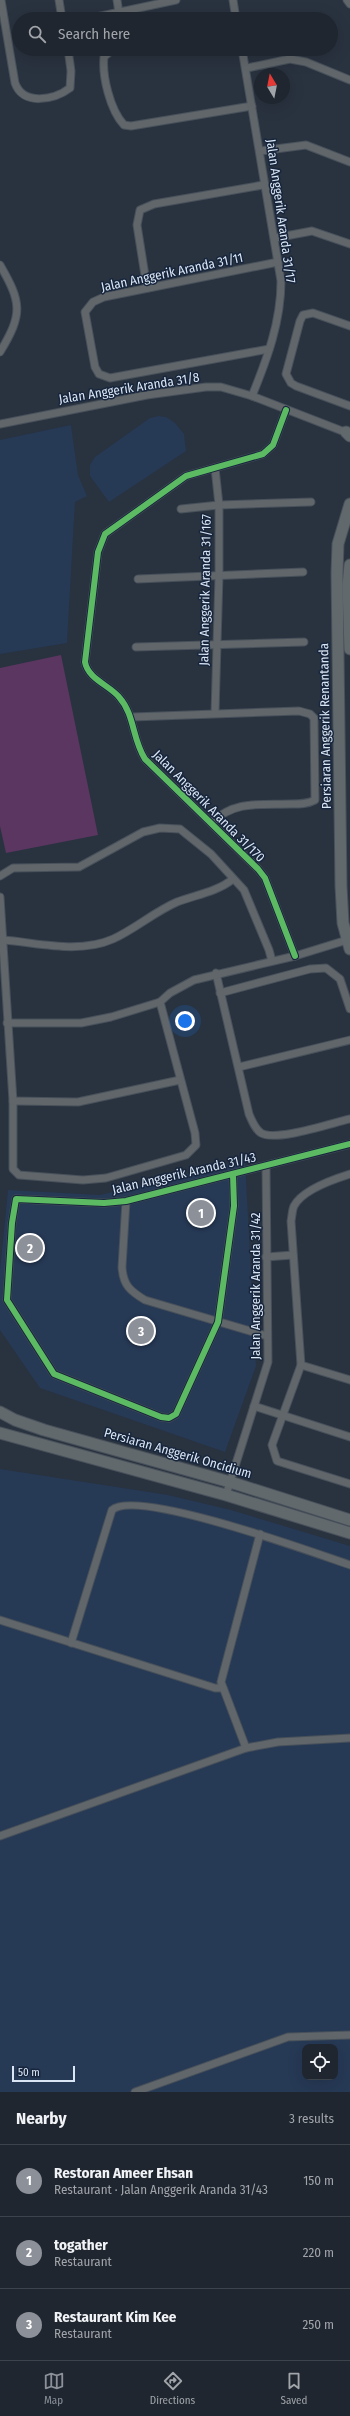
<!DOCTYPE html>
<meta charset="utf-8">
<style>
body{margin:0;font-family:"Fira Sans Condensed",sans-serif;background:#272e37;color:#f1f3f6}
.controls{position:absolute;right:12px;bottom:12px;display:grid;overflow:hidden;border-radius:8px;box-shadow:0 4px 16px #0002}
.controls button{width:36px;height:36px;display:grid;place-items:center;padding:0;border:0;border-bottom:1px solid #3c434b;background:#1f262f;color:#f1f3f6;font:20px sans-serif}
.compass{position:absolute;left:254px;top:68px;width:36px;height:36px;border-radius:50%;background:#1f262f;box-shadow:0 4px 16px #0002;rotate:350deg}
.scale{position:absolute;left:12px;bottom:10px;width:63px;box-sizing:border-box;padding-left:4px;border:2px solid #dbe6f5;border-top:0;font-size:11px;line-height:14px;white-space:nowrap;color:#dbe6f5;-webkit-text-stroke:3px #17263d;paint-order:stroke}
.you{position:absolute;left:185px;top:1021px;width:14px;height:14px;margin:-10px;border:3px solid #fff;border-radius:50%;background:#1a73e8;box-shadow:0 0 0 6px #1a73e833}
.badge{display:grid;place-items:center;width:26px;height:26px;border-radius:50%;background:#8c9099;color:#fff;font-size:13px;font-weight:700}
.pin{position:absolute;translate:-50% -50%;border:2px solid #fff;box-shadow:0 1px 4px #0006}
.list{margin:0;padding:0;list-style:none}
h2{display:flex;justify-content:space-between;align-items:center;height:52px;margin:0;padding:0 16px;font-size:17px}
h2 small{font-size:13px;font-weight:400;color:#a1a5aa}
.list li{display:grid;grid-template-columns:26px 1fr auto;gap:12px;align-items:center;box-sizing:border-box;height:72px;padding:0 16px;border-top:1px solid #3c434b}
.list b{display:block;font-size:15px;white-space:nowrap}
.list p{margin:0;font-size:13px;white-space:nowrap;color:#a1a5aa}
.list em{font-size:13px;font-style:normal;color:#a1a5aa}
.icon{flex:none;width:22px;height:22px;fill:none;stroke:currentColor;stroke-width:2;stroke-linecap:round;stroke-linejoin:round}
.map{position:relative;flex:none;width:350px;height:2092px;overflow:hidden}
.search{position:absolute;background:#1f262f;box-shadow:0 4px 16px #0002;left:12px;right:12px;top:12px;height:44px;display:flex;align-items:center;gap:10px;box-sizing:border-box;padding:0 14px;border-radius:22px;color:#a1a5aa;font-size:15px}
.sheet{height:268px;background:#1f262f}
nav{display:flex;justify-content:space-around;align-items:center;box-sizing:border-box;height:56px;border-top:1px solid #3c434b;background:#1f262f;font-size:11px;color:#a1a5aa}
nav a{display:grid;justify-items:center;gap:2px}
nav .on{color:#8c9099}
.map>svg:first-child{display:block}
</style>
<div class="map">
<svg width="350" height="2092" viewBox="0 0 350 2092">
<rect width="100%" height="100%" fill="#29323f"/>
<g fill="#263955" fill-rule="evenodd">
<path d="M 158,416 L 166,417 L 175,423 L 184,434 L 186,451 L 109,502 L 90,476 L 90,465 L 95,457 L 150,418 Z"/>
<path d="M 71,425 L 78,475 L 87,496 L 75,502 L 67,643 L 0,654 L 0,440 Z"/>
<path d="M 245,1160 L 256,1366 L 225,1452 L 40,1388 L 0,1330 L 0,1270 L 8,1190 L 100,1195 Z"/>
<path d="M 0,1469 L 168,1495 L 231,1510 L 350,1546 L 350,2092 L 0,2092 ZM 305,2047 L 335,2047 L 335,2077 L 305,2077 Z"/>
</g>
<path fill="#5b3661" d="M 61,655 L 98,835 L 6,853 L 0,826 L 0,668 Z"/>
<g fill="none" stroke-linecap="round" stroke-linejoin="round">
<g stroke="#47505a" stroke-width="9">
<g id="minor">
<path d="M 1,0 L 15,83 C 23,106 54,100 70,88 L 71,71 L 68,49"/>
<path d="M 59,0 L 62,19"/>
<path d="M 117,0 L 119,13"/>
<path d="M 233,0 L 236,19"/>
<path d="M 347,0 L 350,4"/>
<path d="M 87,19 L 176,0"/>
<path d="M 113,49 L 104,57 C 102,76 110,110 124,125 L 131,126 L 252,106"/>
<path d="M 242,49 L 281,281 C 281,322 267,359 252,396"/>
<path d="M 247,68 L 290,59 L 306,62 L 350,80"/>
<path d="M 260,151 L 306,145 L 350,162"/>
<path d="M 275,238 L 312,231 L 350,244"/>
<path d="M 0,265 C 22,303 23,314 0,352"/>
<path d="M 147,288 L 137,225 L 140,210 L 154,204 L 263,185"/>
<path d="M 350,326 L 313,313 L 303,315 L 300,321 L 286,374 L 291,383 L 296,386 L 350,406"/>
<path d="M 269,349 L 110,378 L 99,374 L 95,367 L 85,312 L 93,302 L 104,297 L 278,262"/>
<path d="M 286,410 L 273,445 L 263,454 L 186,476 L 105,534 L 98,552 L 85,662 C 88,679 109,685 119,697 C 135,715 132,739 145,759 L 258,869 L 265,878 L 295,956"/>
<path d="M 0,424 L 147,395 L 206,387 L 221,387 L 252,396 L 350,434"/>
<path d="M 181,509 L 219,505 L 311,502"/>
<path d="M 138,579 L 303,572"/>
<path d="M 136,647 L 304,642"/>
<path d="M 215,713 L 219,575 L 219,505 L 215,468"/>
<path d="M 132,717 L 299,711 L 310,714 L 314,718 L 315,800 C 308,804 300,804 291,804 C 260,805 235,800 211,823"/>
<path d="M 0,876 L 13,868 L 79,867 L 143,832 L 160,828 L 180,829 L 211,854 L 244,890 L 269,950 L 272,961"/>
<path d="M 0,897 L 13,1101 L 13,1169 L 19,1175 L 83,1180 L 106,1178 L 186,1155 L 196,1145 L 195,1133 L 160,1002"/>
<path d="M 4,940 C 39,943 79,954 113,939 C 135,929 154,912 177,902 C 195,895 217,892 233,879"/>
<path d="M 216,973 L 249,1114 C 252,1121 255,1129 261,1133 C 276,1142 332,1123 350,1119"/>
<path d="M 220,993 L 310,969 L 326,968 L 340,979 L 350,1009"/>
<path d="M 7,1023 L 81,1023 L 111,1017 L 160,1002 L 170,993 L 194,980 L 295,956 L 350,939"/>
<path d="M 239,1067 L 350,1040"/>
<path d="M 13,1101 L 78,1102 L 180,1080"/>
<path d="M 233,1174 L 234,1206 L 218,1322 L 176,1414 L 169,1418 L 161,1417 L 54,1374 L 7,1300 L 12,1223 L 16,1199 L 104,1203 L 126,1201 L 350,1144"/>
<path d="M 350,1174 C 334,1179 302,1190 294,1206 C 292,1210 292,1217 291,1221 L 301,1365 L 272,1445 L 277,1461 L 350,1484"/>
<path d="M 126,1201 L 122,1267 C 123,1285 130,1291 145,1300 L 267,1336"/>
<path d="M 266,1257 L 293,1255"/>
<path d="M 301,1365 L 350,1380"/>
<path d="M 254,1406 L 350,1437"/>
<path d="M 226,1495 L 268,1362 L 266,1166"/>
<path d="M 0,1620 L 215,1688 L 222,1688"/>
<path d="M 71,1643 L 112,1510 C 136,1488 315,1553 350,1565"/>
<path d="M 246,1748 L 221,1682 L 260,1534"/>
<path d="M 0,1836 L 246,1748 L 278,1742 L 350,1738"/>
<path d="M 135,2092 L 288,2037 L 350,2035"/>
</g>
</g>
<g stroke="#47505a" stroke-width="13">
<g id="secondary">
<path d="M 346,432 L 350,436"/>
<path d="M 350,504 L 338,544 L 337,573 L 341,886 L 343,923 L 350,949"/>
<path d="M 350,565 L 348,586 L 350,649"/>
<path d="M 0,1412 L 15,1420 L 44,1430 L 230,1482 L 350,1520"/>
<path d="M 0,1433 L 226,1495 L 350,1533"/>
</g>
</g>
<use href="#minor" stroke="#60666a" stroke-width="7"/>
<use href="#secondary" stroke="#62696d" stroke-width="11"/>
<g stroke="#17263d" stroke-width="8">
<g id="cycleway">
<path d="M 286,410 L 273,445 L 263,454 L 186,476 L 105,534 L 98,552 L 85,662 C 88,679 109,685 119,697 C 135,715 132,739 145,759 L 258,869 L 265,878 L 295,956"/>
<path d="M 233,1174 L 234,1206 L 218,1322 L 176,1414 L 169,1418 L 161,1417 L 54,1374 L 7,1300 L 12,1223 L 16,1199 L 104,1203 L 126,1201 L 350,1144"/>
</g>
</g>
<use href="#cycleway" stroke="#5cba63" stroke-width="6"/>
</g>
<g text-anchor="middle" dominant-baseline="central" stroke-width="3" stroke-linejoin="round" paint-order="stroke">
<g font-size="13" fill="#dbe6f5" stroke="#17263d">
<text transform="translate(281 211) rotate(82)">Jalan Anggerik Aranda 31/17</text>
<text transform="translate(172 272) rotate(-12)">Jalan Anggerik Aranda 31/11</text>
<text transform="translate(129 388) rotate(-9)">Jalan Anggerik Aranda 31/8</text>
<text transform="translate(205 590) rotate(-89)">Jalan Anggerik Aranda 31/167</text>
<text transform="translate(325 726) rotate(-91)">Persiaran Anggerik Renantanda</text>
<text transform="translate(209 806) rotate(45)">Jalan Anggerik Aranda 31/170</text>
<text transform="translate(184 1173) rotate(-13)">Jalan Anggerik Aranda 31/43</text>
<text transform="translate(255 1286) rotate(-90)">Jalan Anggerik Aranda 31/42</text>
<text transform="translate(178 1453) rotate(16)">Persiaran Anggerik Oncidium</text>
</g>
</g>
</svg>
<div class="controls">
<button><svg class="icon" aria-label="locate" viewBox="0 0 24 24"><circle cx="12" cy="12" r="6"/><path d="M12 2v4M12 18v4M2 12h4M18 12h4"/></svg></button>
</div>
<svg class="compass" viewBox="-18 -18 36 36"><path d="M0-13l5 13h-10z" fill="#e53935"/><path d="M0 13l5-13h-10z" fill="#a1a5aa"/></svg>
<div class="scale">50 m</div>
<div class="you"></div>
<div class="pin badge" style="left:201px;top:1213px">1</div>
<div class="pin badge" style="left:30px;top:1248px">2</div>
<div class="pin badge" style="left:141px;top:1331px">3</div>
<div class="search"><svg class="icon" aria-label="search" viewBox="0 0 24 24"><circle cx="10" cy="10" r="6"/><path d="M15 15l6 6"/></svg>Search here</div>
</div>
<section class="sheet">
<h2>Nearby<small>3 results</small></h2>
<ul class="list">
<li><span class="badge">1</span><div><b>Restoran Ameer Ehsan</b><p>Restaurant · Jalan Anggerik Aranda 31/43</p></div><em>150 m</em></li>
<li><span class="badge">2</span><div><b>togather</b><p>Restaurant</p></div><em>220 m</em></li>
<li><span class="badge">3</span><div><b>Restaurant Kim Kee</b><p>Restaurant</p></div><em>250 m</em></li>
</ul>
</section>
<nav>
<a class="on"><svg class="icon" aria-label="map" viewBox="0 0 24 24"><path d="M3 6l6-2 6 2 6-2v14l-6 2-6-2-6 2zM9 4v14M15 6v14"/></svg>Map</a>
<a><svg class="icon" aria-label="directions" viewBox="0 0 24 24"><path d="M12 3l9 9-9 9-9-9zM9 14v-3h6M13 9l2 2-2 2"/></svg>Directions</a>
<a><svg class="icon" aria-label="saved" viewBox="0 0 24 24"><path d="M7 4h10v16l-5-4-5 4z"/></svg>Saved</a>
</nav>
